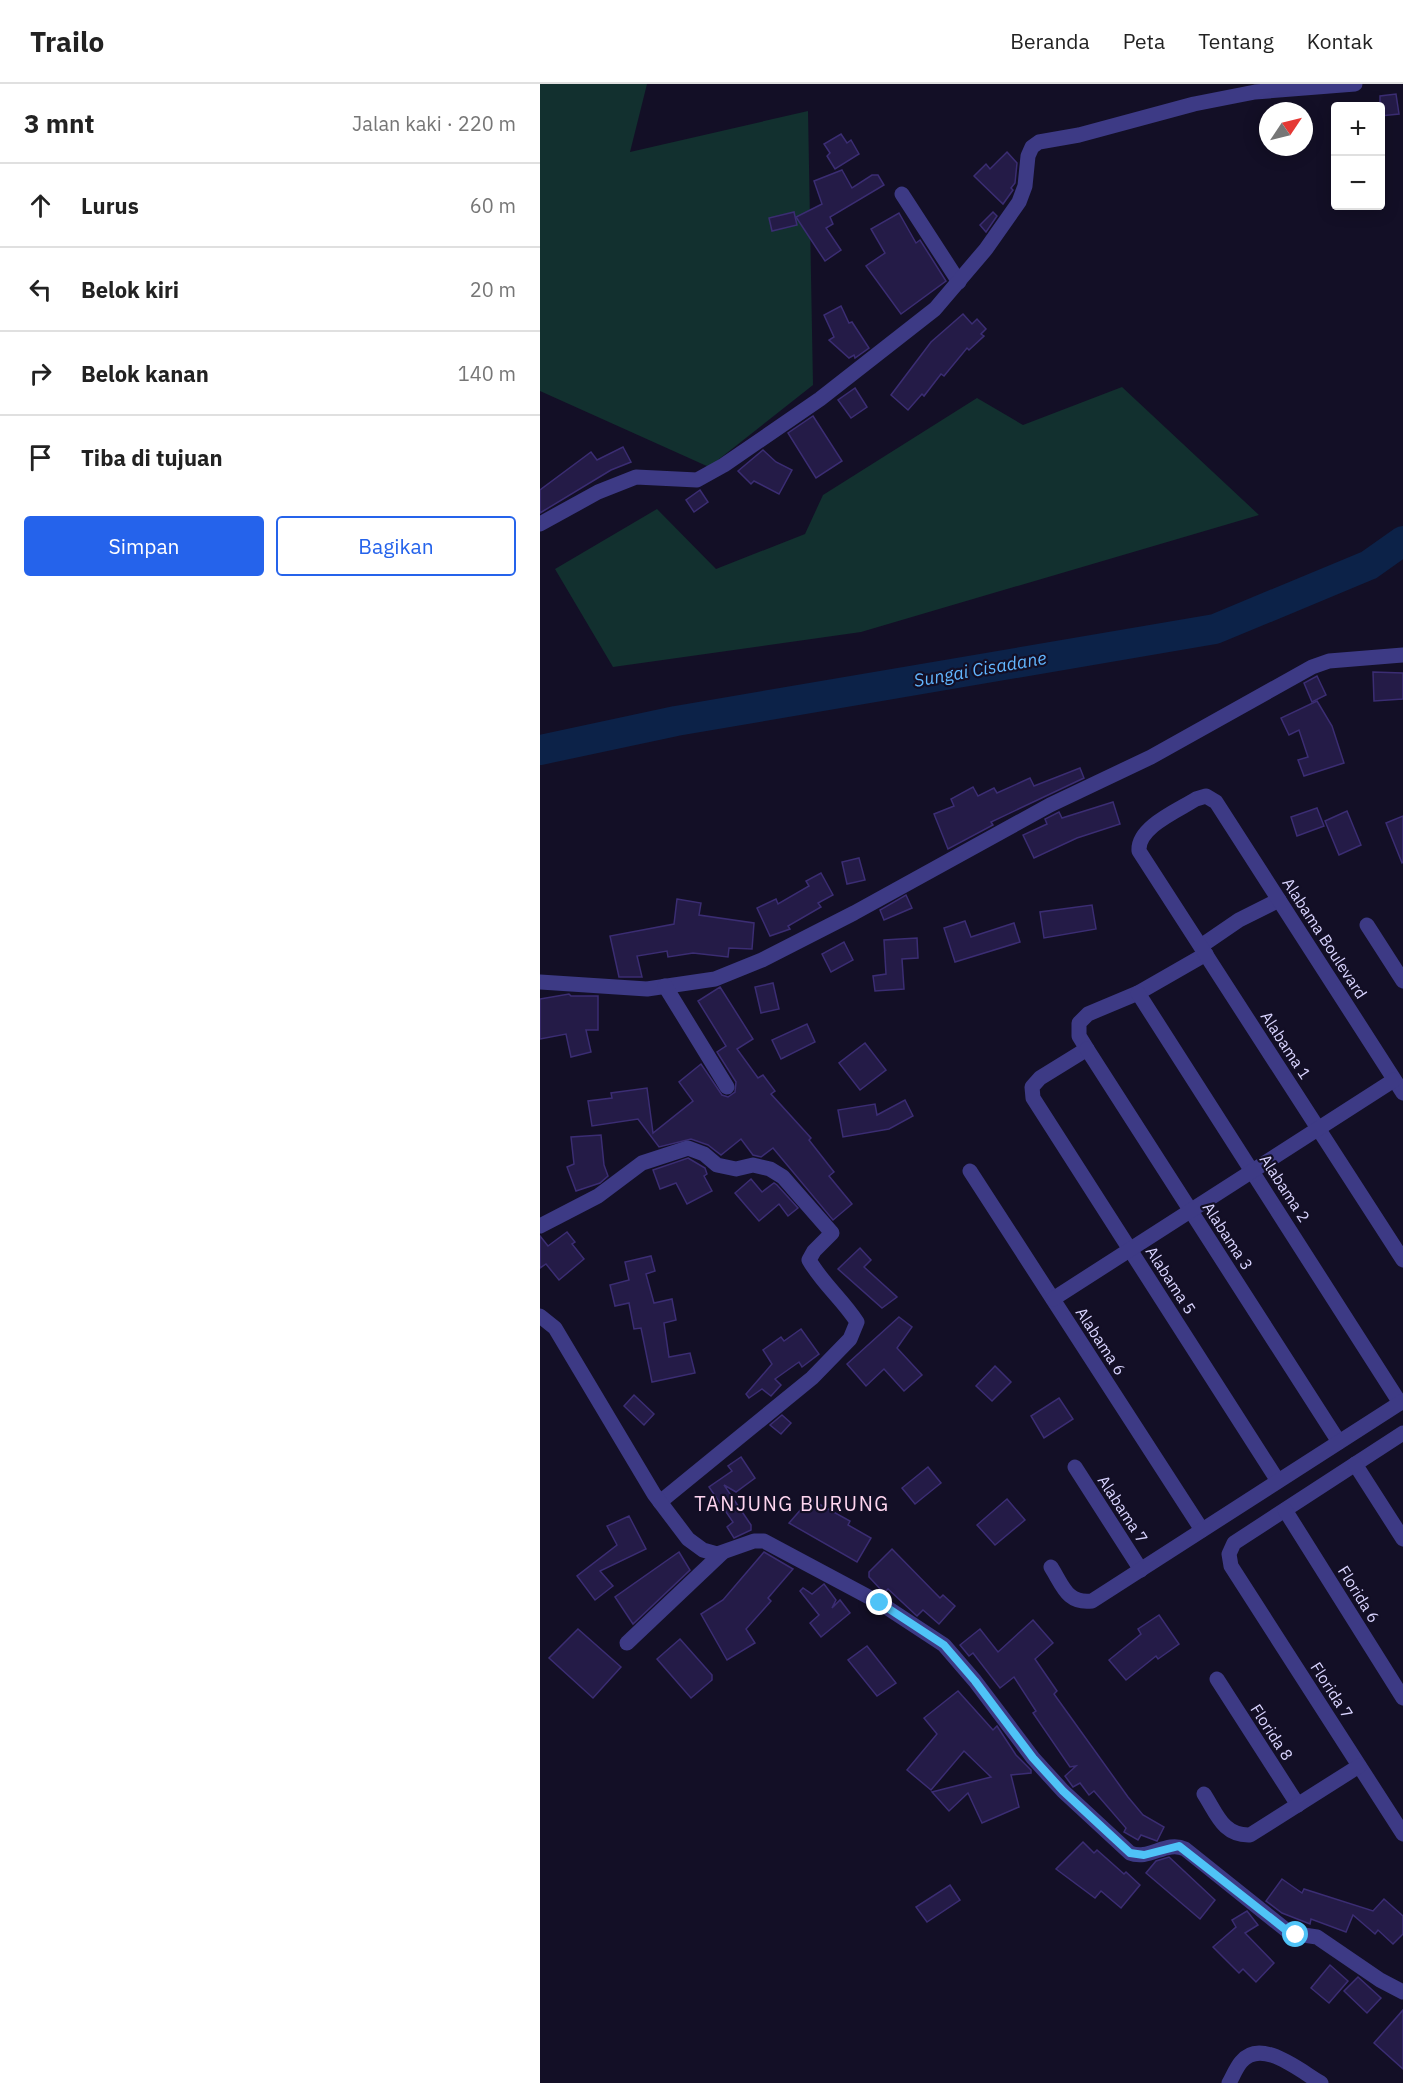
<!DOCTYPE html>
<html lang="id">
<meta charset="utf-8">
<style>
body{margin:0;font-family:"IBM Plex Sans",sans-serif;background:#f6f6f6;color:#222}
.controls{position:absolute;right:18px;top:18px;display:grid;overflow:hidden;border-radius:6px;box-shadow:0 3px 15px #0003}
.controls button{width:54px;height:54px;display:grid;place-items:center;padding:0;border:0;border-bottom:2px solid #e0e0e0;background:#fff;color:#222;font:30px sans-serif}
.compass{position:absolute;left:719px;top:18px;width:54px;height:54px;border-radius:50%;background:#fff;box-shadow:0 3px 15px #0003;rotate:55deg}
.stop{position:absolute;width:18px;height:18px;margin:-14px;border:4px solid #4fc3f7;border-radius:50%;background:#fff}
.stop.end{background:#4fc3f7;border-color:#fff;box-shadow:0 2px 6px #0008}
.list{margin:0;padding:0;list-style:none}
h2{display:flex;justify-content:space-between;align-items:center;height:78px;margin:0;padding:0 24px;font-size:26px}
h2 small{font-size:20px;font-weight:400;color:#767676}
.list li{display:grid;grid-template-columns:39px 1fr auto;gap:18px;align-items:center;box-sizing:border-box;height:84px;padding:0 24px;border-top:2px solid #e0e0e0}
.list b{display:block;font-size:22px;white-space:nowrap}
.list em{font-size:20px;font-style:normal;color:#767676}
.actions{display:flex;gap:12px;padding:18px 24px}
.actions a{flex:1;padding:14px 0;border:2px solid #2563eb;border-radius:6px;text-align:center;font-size:21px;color:#2563eb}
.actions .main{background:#2563eb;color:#fff}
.icon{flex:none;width:33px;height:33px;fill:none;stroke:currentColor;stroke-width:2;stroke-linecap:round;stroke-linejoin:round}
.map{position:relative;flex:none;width:863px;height:1999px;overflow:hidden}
header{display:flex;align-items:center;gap:36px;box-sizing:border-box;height:84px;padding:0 30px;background:#fff;border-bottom:2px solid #e0e0e0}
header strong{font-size:28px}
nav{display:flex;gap:33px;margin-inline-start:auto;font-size:21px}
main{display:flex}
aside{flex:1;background:#fff}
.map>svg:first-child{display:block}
</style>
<header>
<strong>Trailo</strong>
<nav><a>Beranda</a><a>Peta</a><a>Tentang</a><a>Kontak</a></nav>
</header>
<main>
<aside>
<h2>3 mnt<small>Jalan kaki · 220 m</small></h2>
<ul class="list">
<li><svg class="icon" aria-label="ahead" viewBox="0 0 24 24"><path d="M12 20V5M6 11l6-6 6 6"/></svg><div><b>Lurus</b></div><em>60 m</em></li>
<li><svg class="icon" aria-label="left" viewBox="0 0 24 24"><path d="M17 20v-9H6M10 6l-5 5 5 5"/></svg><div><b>Belok kiri</b></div><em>20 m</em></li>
<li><svg class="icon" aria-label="right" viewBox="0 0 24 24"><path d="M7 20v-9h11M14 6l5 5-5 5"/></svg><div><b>Belok kanan</b></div><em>140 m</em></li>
<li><svg class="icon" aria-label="arrive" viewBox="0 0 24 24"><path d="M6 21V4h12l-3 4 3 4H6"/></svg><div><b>Tiba di tujuan</b></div></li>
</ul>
<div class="actions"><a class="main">Simpan</a><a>Bagikan</a></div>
</aside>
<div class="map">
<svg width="863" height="1999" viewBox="0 0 863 1999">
<rect width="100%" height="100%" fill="#130f26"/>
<g fill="#12302f">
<path d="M 0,0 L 107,0 L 90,68 L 268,27 L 273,301 L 169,383 L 0,307 Z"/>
<path d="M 582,303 L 719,431 L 321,548 L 73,583 L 15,485 L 117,425 L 176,485 L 265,450 L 283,411 L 437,314 L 483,341 Z"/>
</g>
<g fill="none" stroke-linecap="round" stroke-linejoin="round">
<path stroke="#0c2248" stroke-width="30" d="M 0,666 L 136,637 L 675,545 L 829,481 L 863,457"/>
</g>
<g fill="#241b47" stroke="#3b2d73" stroke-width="1.5">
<path d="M 856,10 L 859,30 L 840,32 L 840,12 Z"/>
<path d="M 301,50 L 307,59 L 311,56 L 319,70 L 295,85 L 287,72 L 290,69 L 284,60 Z"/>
<path d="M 467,68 L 477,79 L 475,99 L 471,104 L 473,106 L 463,120 L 434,92 L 446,80 L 450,85 Z"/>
<path d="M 302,86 L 312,104 L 332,91 L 338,91 L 344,101 L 290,133 L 293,140 L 286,144 L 301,166 L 285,177 L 256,133 L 282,120 L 274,97 Z"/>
<path d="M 254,128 L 257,141 L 232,147 L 229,134 Z"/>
<path d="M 453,128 L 457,132 L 446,148 L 440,141 Z"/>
<path d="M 359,129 L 376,159 L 380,156 L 406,197 L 361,230 L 326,182 L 345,169 L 331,145 Z"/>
<path d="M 301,222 L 309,239 L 312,238 L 329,264 L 315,274 L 314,271 L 309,274 L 289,256 L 294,253 L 284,231 Z"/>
<path d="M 423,230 L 432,240 L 437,235 L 446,245 L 441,250 L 444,252 L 429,266 L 427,264 L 404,292 L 401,290 L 384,312 L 382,310 L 368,326 L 351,311 L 391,258 Z"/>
<path d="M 315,304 L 327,323 L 311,334 L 298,316 Z"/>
<path d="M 273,332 L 302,377 L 276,394 L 248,349 Z"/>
<path d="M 83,363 L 91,378 L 71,386 L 0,429 L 0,406 L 51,368 L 57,376 Z"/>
<path d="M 223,366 L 236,378 L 252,386 L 239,410 L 214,397 L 211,400 L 198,387 Z"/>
<path d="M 160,406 L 168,418 L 154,428 L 146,416 Z"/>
<path d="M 833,588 L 863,589 L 863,615 L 834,617 Z"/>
<path d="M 777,592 L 786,611 L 772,618 L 764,599 Z"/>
<path d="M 777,617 L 792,642 L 804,679 L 764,692 L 758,676 L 768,673 L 759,646 L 749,651 L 741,634 Z"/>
<path d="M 540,684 L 544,694 L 451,738 L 453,741 L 408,765 L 394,730 L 414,722 L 411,715 L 433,703 L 438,712 L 454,704 L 457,709 L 490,694 L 494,702 Z"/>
<path d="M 573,718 L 580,740 L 537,754 L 494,774 L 483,751 L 507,740 L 505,735 L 519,728 L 522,734 Z"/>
<path d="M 777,724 L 784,742 L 757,752 L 751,733 Z"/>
<path d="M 807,727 L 821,761 L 799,771 L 785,737 Z"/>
<path d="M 863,732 L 863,778 L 862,779 L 846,739 Z"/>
<path d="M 319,774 L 325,796 L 307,800 L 302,778 Z"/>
<path d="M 281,789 L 293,811 L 278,819 L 281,823 L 248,842 L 250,845 L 230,852 L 217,824 L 236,815 L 238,820 L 269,802 L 266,797 Z"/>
<path d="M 366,811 L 372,824 L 344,836 L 340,826 Z"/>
<path d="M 137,815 L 161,819 L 159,831 L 214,839 L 212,865 L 189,864 L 188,873 L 153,869 L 128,873 L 127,867 L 97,872 L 102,893 L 79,893 L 70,852 L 134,840 Z"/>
<path d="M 552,821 L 556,845 L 504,854 L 500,828 Z"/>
<path d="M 425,837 L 431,853 L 474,839 L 480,858 L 415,878 L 404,844 Z"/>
<path d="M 377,854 L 378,874 L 362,875 L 364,905 L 335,907 L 333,892 L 346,890 L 344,856 Z"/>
<path d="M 304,858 L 313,876 L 291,888 L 282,870 Z"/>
<path d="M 233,899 L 239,925 L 221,929 L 215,903 Z"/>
<path d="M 180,903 L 213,955 L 197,965 L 218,994 L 223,991 L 235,1007 L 231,1010 L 271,1054 L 269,1056 L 294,1088 L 289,1092 L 312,1120 L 293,1136 L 233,1064 L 221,1073 L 213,1071 L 201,1055 L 181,1071 L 168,1061 L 151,1055 L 119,1063 L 98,1035 L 52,1042 L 48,1017 L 72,1014 L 71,1009 L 107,1004 L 113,1049 L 153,1017 L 139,998 L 161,980 L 182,1011 L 188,1013 L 195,1008 L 196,998 L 177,968 L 186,962 L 158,917 Z"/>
<path d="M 29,910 L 31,912 L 58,912 L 58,946 L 46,946 L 51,968 L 31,973 L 26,950 L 0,955 L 0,915 Z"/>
<path d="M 267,940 L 275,958 L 241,975 L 232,956 Z"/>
<path d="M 325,959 L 346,986 L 320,1006 L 299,979 Z"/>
<path d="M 365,1016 L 373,1032 L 349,1045 L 303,1053 L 298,1026 L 335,1020 L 337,1031 Z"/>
<path d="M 61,1051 L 64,1081 L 68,1092 L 60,1099 L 36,1107 L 27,1083 L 34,1080 L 31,1053 Z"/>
<path d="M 148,1074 L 165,1084 L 167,1090 L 164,1092 L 172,1107 L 147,1120 L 136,1099 L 120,1105 L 113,1086 Z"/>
<path d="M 211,1095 L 222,1108 L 234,1099 L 237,1101 L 258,1124 L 248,1132 L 239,1120 L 219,1137 L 195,1109 Z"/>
<path d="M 27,1148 L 35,1158 L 32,1160 L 44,1175 L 19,1196 L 6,1180 L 0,1184 L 0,1152 L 8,1162 Z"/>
<path d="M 320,1164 L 331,1176 L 324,1183 L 357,1213 L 342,1224 L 298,1185 Z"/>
<path d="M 111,1172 L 115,1187 L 106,1190 L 114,1219 L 132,1215 L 136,1236 L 124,1239 L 129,1273 L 150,1269 L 155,1289 L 112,1298 L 101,1244 L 94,1245 L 89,1219 L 75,1222 L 70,1201 L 89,1196 L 85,1178 Z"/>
<path d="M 359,1233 L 372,1243 L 357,1264 L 382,1291 L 364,1307 L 344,1285 L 326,1302 L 307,1280 Z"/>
<path d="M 261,1245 L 279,1270 L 262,1283 L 259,1278 L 235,1295 L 241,1301 L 231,1312 L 222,1305 L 209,1314 L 206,1310 L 232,1280 L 223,1266 L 241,1253 L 244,1257 Z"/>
<path d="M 455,1282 L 471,1298 L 452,1317 L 436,1302 Z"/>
<path d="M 94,1311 L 114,1330 L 104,1341 L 84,1322 Z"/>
<path d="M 519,1314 L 533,1335 L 504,1354 L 491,1332 Z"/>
<path d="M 242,1331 L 251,1339 L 241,1350 L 230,1341 Z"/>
<path d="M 201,1373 L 215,1394 L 196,1408 L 184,1401 L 211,1441 L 211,1446 L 194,1454 L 187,1443 L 193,1438 L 169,1403 L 192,1387 L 188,1382 Z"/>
<path d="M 388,1383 L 401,1399 L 375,1420 L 362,1404 Z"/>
<path d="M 270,1415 L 310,1437 L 308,1441 L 331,1454 L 317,1478 L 249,1439 Z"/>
<path d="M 467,1415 L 485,1436 L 455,1461 L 437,1441 Z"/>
<path d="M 89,1432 L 106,1465 L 60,1487 L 73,1502 L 55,1516 L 37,1492 L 77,1461 L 67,1442 Z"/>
<path d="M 352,1465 L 400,1514 L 403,1511 L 415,1522 L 399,1540 L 383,1526 L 377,1532 L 348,1505 L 344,1509 L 329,1493 L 329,1488 Z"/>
<path d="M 139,1468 L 150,1486 L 93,1540 L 75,1513 Z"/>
<path d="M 224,1468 L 253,1485 L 228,1514 L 231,1517 L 206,1545 L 215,1559 L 187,1576 L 161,1530 L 183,1516 Z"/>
<path d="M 284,1500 L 296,1516 L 292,1524 L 300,1516 L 310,1529 L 281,1553 L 270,1539 L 279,1531 L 260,1507 L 263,1504 L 272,1510 Z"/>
<path d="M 619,1531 L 639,1560 L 618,1575 L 616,1572 L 586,1596 L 569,1576 L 601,1550 L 598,1545 Z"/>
<path d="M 493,1536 L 513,1559 L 495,1575 L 517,1607 L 514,1610 L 588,1713 L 603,1731 L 624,1743 L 617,1757 L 601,1751 L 598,1756 L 584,1748 L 586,1744 L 554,1707 L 549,1711 L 540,1699 L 533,1703 L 525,1692 L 536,1682 L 530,1683 L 493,1629 L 496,1627 L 474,1593 L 460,1604 L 433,1569 L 429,1572 L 420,1561 L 440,1545 L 458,1568 Z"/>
<path d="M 38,1545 L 81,1583 L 53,1614 L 9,1574 Z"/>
<path d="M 140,1555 L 172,1591 L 172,1596 L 151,1614 L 117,1575 Z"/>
<path d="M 327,1562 L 356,1599 L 337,1612 L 308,1576 Z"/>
<path d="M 418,1607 L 453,1646 L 457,1642 L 476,1671 L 491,1686 L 491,1689 L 471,1691 L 479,1723 L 442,1739 L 428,1709 L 409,1727 L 392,1708 L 451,1693 L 424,1667 L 391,1706 L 367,1686 L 397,1650 L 384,1634 Z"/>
<path d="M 543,1758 L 554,1769 L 557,1766 L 584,1790 L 586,1788 L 600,1801 L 581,1824 L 561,1807 L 555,1814 L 516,1785 Z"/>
<path d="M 629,1773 L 675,1816 L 660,1835 L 606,1789 L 616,1777 Z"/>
<path d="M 742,1795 L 762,1809 L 764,1805 L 833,1827 L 844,1815 L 863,1832 L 863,1850 L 853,1860 L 838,1846 L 835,1850 L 813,1831 L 806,1848 L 771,1835 L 770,1840 L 742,1829 L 726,1817 Z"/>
<path d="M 410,1801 L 420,1816 L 387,1838 L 376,1823 Z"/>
<path d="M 707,1827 L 718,1841 L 705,1849 L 734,1879 L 716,1898 L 703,1885 L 699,1889 L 673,1863 L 696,1843 L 692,1836 Z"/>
<path d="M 790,1881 L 808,1897 L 789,1919 L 771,1904 Z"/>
<path d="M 818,1893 L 841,1914 L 827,1929 L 804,1907 Z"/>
<path d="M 863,1926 L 863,1985 L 834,1959 Z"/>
</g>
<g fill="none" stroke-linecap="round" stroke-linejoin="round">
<g stroke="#3d3a85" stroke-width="15">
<path d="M 362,110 L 419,198"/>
<path d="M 0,440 L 58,408 L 96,393 L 157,396 L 184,381 L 280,315 L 395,225 L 446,165 L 479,118 L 485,102 L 488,72 L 492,63 L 499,58 L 539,51 L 654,20 L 715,8 L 815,0"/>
<path d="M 827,841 L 863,897"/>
<path d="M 661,862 L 699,836 L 739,816"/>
<path d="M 666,870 L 598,909 L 548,930 L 539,939 L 539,952 L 547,965 L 500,994 L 492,1003 L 493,1014 L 738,1397"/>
<path d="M 0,898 L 107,905 L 175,895 L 222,876 L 314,829 L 510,721 L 611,673 L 772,583 L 789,577 L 863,571"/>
<path d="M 125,902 L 187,1003"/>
<path d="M 598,909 L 860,1319"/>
<path d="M 547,965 L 799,1358"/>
<path d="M 863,1009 L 676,718 L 666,712 L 656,715 C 639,726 597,743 599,767 L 863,1176"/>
<path d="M 430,1087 L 662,1446"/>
<path d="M 0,1142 L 58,1112 L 102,1079 L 148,1064 L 164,1070 L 177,1081 L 196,1085 L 213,1081 L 230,1085 L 243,1093 L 292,1149 L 274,1167 L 269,1176 C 282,1199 303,1216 317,1238 L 310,1255 L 272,1294 L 120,1418"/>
<path d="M 513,1215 L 854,996"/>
<path d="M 0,1232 L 15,1244 L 114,1410 L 148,1455 L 163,1466 L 177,1470 L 214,1457 L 224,1457 L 340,1519 L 404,1561 L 435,1597 L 493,1674 L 523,1707 L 590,1769 C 609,1777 626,1756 645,1765 L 750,1849 L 777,1853 L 840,1896 L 863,1908"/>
<path d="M 863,1349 L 694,1459 L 689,1470 L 691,1482 L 863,1750"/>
<path d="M 815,1380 L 863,1455"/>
<path d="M 535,1383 L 601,1486"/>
<path d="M 745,1426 L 863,1614"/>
<path d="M 511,1483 C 523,1502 527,1520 552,1517 L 863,1317"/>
<path d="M 87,1559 L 182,1469"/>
<path d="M 677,1595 L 758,1721"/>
<path d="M 664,1710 C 677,1730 683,1752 710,1751 L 819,1682"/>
<path d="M 689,1999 C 693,1992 696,1984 701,1978 C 721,1953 760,1987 781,1999"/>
</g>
</g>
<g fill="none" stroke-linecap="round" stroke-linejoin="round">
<path stroke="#4fc3f7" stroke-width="8" d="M 340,1519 L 404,1561 L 435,1597 L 493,1674 L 523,1707 L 590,1769 L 604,1771 L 639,1762 L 746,1846 L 756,1851"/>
</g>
<g text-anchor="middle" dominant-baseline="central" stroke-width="4.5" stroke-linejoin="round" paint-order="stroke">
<g font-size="16" fill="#d9d4ff" stroke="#130f26">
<text transform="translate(785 854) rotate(57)">Alabama Boulevard</text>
<text transform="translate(746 961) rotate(57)">Alabama 1</text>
<text transform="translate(745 1104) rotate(57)">Alabama 2</text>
<text transform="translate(688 1152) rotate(57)">Alabama 3</text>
<text transform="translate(631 1196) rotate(57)">Alabama 5</text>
<text transform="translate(561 1257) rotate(57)">Alabama 6</text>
<text transform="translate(583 1425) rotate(57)">Alabama 7</text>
<text transform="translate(819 1510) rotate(58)">Florida 6</text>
<text transform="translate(792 1606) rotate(57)">Florida 7</text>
<text transform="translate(732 1648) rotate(57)">Florida 8</text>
</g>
<g font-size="18" font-style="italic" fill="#62b6ff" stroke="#130f26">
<text transform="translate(440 585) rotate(-10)">Sungai Cisadane</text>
</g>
<g font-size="20" letter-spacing="1.5" fill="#ffd6f0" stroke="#130f26">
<text x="252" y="1419">TANJUNG BURUNG</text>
</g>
</g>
</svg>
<div class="controls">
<button>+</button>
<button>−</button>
</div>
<svg class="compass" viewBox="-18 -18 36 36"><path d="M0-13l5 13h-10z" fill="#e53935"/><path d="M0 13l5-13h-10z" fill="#767676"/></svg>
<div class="stop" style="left:756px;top:1851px"></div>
<div class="stop end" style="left:340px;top:1519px"></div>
</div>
</main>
